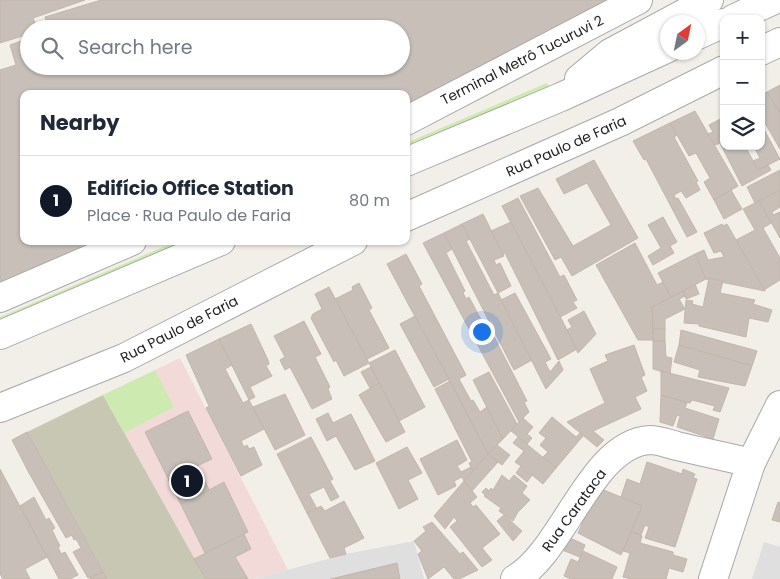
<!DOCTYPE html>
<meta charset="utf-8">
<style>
body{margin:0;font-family:Poppins,sans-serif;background:#f6f6f7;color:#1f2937}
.controls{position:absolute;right:15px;top:15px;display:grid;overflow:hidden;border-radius:10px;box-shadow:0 1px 4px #0004}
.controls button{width:45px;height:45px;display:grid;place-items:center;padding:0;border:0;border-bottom:1px solid #e0e1e3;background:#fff;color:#1f2937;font:25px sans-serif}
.compass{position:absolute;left:660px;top:15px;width:45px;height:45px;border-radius:50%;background:#fff;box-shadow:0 1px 4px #0004;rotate:33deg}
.you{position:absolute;left:481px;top:331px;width:18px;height:18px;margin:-12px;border:4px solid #fff;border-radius:50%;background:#1a73e8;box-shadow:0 0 0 8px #1a73e833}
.badge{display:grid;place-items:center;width:32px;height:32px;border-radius:50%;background:#111827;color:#fff;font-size:16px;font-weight:700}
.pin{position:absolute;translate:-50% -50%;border:2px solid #fff;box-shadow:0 1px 5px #0006}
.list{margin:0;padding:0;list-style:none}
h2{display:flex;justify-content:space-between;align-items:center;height:65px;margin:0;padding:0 20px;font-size:21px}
h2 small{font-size:16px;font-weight:400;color:#747a83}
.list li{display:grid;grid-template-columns:32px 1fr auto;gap:15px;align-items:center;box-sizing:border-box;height:90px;padding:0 20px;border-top:1px solid #e0e1e3}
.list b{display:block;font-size:19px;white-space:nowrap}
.list p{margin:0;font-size:16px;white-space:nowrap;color:#747a83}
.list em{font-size:16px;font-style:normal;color:#747a83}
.icon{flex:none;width:28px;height:28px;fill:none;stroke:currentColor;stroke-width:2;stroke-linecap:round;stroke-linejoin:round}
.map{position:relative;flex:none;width:780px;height:579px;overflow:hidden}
.search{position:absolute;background:#fff;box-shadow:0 1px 4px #0004;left:20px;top:20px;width:390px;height:55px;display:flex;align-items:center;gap:12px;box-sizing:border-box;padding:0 18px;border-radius:28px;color:#747a83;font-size:19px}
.panel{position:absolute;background:#fff;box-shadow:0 1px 4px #0004;left:20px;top:90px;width:390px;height:155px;border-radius:10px}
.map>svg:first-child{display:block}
</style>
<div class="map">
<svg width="780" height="579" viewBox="0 0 780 579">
<rect width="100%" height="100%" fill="#f2efe9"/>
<g fill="#e0dfdf">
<path d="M 414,541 L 424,579 L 254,579 L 346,554 Z"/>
<path d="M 764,542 L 780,547 L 780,579 L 752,579 Z"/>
</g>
<path fill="#f2dad9" d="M 180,358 L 288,570 L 253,579 L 206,579 L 103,395 Z"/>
<path fill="#c7c7b4" d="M 103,395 L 206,579 L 107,579 L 27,432 Z"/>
<g fill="#cdebb0">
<path d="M 547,83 L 553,94 L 406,157 L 406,143 Z"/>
<path d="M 177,241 L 210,241 L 0,332 L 0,317 Z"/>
<path d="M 155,370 L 174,407 L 124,433 L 103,395 Z"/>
</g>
<g fill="#c7bfb8" stroke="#c4b6ab">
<path d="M 0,0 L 85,0 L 33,18 L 38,29 L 29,29 L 29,34 L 0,43 Z"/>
<path d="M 101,0 L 620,0 L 406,114 L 406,94 L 24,94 L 24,241 L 123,241 L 0,293 L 0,70 L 16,65 L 10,45 L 29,38 L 29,66 L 401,66 L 401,29 L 48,29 L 45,17 Z"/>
<path d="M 780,85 L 780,113 L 767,92 Z"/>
<path d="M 767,92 L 780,113 L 780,149 L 761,116 L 761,95 Z"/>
<path d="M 695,111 L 738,186 L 714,200 L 704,182 L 710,178 L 696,153 L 689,156 L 670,123 Z"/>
<path d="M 724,117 L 724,146 L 745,146 L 758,170 L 768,165 L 771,170 L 742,186 L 720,143 L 715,145 L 708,134 L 713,132 L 709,125 Z"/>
<path d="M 670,123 L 677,135 L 674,137 L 698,181 L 696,182 L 700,190 L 686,198 L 681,191 L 674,195 L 676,199 L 678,198 L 697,232 L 687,237 L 646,159 L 644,160 L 633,141 Z"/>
<path d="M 761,124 L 780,159 L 758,170 L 753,161 L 760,158 L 754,147 L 761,146 L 763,142 Z"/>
<path d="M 594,160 L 638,238 L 572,276 L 561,257 L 555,260 L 520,196 L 538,188 L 573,246 L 611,225 L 587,183 L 564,194 L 556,179 Z"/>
<path d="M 780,170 L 780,190 L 755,203 L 747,187 Z"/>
<path d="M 731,190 L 742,209 L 724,219 L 714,200 Z"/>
<path d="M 780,190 L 780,207 L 772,212 L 773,215 L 780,212 L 780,238 L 759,201 Z"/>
<path d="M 518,198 L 560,277 L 564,275 L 577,300 L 573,302 L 577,308 L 560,317 L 502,206 Z"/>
<path d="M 759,201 L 771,223 L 763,228 L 780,258 L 780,280 L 764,290 L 736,240 L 755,230 L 743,209 Z"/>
<path d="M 483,214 L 504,256 L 494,260 L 496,265 L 500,263 L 511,286 L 498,293 L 462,224 Z"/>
<path d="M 663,217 L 677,242 L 670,246 L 674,253 L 653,265 L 648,256 L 661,248 L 648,225 Z"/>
<path d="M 511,222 L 577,349 L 558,360 L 505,253 L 503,254 L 491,231 Z"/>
<path d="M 462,224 L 470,239 L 466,241 L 494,295 L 498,293 L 532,360 L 514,370 L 444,233 Z"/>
<path d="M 722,224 L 723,226 L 727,224 L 765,291 L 706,279 L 695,254 L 704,250 L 708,260 L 724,257 L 721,251 L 714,253 L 704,233 Z"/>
<path d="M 444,233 L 452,249 L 446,253 L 465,291 L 463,293 L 466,299 L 469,297 L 486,329 L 489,327 L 527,401 L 524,402 L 529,412 L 519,422 L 423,243 Z"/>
<path d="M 635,243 L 657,285 L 663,282 L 671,297 L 652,307 L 653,340 L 638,340 L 596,265 Z"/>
<path d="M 406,254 L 422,284 L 419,286 L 466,375 L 459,379 L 471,401 L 473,400 L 480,412 L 487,407 L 503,439 L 488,454 L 387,264 Z"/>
<path d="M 695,254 L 706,279 L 671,297 L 658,273 Z"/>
<path d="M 709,278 L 723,281 L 720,293 L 755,300 L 753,304 L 772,310 L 768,322 L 749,318 L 746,337 L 699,326 L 699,324 L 684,323 L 686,300 L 693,301 L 692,304 L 703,307 Z"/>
<path d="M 359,283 L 372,308 L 369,310 L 389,348 L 367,359 L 335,299 L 353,290 L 352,287 Z"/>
<path d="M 695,284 L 699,294 L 686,299 L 683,291 Z"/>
<path d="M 329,287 L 369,363 L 344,376 L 336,360 L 334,362 L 311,318 L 313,314 L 322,309 L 315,294 Z"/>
<path d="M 683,291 L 685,296 L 679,299 L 685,309 L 665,319 L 665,329 L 653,329 L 652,307 Z"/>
<path d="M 515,293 L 551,359 L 545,362 L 550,372 L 559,361 L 563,370 L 546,389 L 501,300 Z"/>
<path d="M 584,311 L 596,334 L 578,353 L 567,330 L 572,327 L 568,320 Z"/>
<path d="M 415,316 L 449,379 L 434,387 L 400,324 Z"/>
<path d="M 304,321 L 321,354 L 315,357 L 330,387 L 328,389 L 332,399 L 312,409 L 290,367 L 285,370 L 280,360 L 285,357 L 274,336 Z"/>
<path d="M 251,324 L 268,360 L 269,364 L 266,366 L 272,376 L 250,387 L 255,397 L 249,400 L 219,339 Z"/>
<rect x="653" y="329" width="12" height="12"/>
<path d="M 681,330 L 757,351 L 752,366 L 679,345 Z"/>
<path d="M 219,339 L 232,365 L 225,369 L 243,403 L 249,400 L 264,429 L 241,441 L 244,447 L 247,445 L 249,449 L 254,447 L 262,465 L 241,476 L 206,408 L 209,406 L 186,355 Z"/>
<path d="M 653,341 L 665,341 L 666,357 L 672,358 L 670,374 L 653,369 Z"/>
<path d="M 634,345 L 645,375 L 641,377 L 647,391 L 635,397 L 641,409 L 593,431 L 604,440 L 597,447 L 567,422 L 605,403 L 590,369 L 608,361 L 605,355 Z"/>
<path d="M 679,345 L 752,366 L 745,386 L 698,377 L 700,370 L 674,362 Z"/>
<path d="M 395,350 L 425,407 L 399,421 L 369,363 Z"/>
<path d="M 371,367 L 379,383 L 370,388 L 361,372 Z"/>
<path d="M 661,371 L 729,388 L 720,412 L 713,410 L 715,406 L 692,400 L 690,403 L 661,395 Z"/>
<path d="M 489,372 L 517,424 L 503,439 L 473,380 Z"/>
<path d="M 450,381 L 488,454 L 473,471 L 469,463 L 472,462 L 435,389 Z"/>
<path d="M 379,383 L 405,432 L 386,442 L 359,395 Z"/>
<path d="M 285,394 L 305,435 L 275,450 L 253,407 Z"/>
<path d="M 661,395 L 687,403 L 685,408 L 719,419 L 713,439 L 677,427 L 680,416 L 677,415 L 673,426 L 660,422 Z"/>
<path d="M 188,411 L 212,459 L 197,466 L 209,490 L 224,482 L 248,532 L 205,553 L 145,432 Z"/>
<path d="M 328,413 L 333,423 L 351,414 L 375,461 L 355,470 L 336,436 L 327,441 L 316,419 Z"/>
<path d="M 552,417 L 576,437 L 580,433 L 583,436 L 556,468 L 543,457 L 548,452 L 540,445 L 546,438 L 539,433 Z"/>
<path d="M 523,418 L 533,427 L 527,434 L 532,438 L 527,444 L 511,431 Z"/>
<path d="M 27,432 L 44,463 L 103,572 L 88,578 L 73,552 L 81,548 L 76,539 L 74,540 L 72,535 L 66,538 L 29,473 L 12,440 Z"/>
<path d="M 311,437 L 333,479 L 330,481 L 339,497 L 331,501 L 324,487 L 309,494 L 317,509 L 307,513 L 277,454 Z"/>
<path d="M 518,437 L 556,468 L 543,484 L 532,475 L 527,482 L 516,473 L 521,466 L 515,462 L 524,451 L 513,443 Z"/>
<path d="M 457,440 L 467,460 L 457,466 L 461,472 L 471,467 L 473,471 L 464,481 L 462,477 L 454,481 L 456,486 L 438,495 L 420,459 Z"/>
<path d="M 497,445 L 510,455 L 502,465 L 488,454 Z"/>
<path d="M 407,447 L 422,473 L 408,480 L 418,499 L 399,509 L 376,463 Z"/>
<path d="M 488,454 L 498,462 L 472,491 L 464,481 Z"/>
<path d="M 647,462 L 682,474 L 683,469 L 695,474 L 693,478 L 697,479 L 675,547 L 645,538 L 649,527 L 645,525 L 641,535 L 631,532 L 642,506 L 621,497 L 627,479 L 640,484 Z"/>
<path d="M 197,466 L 209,490 L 181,504 L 168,480 Z"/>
<path d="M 0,469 L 47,557 L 25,569 L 30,579 L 3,579 L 0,574 Z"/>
<path d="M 502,475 L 509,481 L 514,475 L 527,486 L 522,493 L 530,500 L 518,512 L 513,521 L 499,511 L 501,508 L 484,496 L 485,495 L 482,492 L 486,488 L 489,491 L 491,488 L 493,490 Z"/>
<path d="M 464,481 L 477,497 L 470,503 L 473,507 L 476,505 L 500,534 L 482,548 L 492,560 L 482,567 L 450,527 L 457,521 L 454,517 L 445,529 L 434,516 Z"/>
<path d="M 604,490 L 642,506 L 621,555 L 578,533 L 591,504 Z"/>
<path d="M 34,497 L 46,520 L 49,518 L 55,528 L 52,530 L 60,546 L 58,547 L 61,554 L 65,552 L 78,575 L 70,579 L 59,579 L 20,506 Z"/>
<path d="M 344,501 L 364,538 L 344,548 L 346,554 L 330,558 L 307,513 L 321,506 L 325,511 Z"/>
<path d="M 778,502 L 780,503 L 780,522 L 772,520 Z"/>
<path d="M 504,515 L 522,531 L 513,541 L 497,521 Z"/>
<path d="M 432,522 L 460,554 L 463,552 L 478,570 L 459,579 L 454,579 L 444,567 L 428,579 L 418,554 L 422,551 L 414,541 L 426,531 L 423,527 Z"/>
<path d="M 631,532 L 642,536 L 640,543 L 673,552 L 673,555 L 687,559 L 683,572 L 669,568 L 666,579 L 631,579 L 623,577 L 630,553 L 623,551 Z"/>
<path d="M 244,534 L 251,549 L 235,557 L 248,579 L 206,579 L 194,559 Z"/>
<path d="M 568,537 L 585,545 L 580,557 L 562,550 Z"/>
<path d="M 583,551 L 617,567 L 612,579 L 571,579 L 564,576 L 571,559 L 578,562 Z"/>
<path d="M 397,563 L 400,579 L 330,579 L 339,577 Z"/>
<path d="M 103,572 L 107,579 L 90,579 L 90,578 Z"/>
</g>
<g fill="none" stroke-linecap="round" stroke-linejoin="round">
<g stroke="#a9a9a9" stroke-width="30">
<g id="minor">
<path d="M 733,19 L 774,0"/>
<path d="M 698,35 L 724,23"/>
<path d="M 761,51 L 780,42"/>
<path d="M 579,79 L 610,53 L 709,0"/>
<path d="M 406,121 L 638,0"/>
<path d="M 406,162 L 561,97 L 668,48"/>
<path d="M 406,217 L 620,122 L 724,70"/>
<path d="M 0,298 L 132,241"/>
<path d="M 0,335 L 221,241"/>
<path d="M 0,408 L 124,358 L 353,241"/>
<path d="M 515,579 C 564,551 591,443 650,440 C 659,440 669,444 677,446 C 702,452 727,457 751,463"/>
<path d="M 713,579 L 751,463 L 780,405"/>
</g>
</g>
<use href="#minor" stroke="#fff" stroke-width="28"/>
</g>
<g text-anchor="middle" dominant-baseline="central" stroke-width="4" stroke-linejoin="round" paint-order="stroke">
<g font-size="14" fill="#222" stroke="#fff">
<text transform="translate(522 60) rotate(-27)">Terminal Metrô Tucuruvi 2</text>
<text transform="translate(566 146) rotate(-24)">Rua Paulo de Faria</text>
<text transform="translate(179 329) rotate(-27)">Rua Paulo de Faria</text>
<text transform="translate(574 510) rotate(-54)">Rua Carataca</text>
</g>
</g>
</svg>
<div class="controls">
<button>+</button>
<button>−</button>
<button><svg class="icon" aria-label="layers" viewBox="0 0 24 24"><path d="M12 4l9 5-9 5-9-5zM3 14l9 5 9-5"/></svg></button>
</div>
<svg class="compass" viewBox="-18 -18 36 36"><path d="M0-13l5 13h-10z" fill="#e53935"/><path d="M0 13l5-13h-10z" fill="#747a83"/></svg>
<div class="you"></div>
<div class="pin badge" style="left:187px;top:481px">1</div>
<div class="search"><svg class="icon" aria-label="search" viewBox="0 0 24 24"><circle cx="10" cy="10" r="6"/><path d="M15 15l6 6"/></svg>Search here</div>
<section class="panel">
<h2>Nearby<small></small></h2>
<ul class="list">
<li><span class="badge">1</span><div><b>Edifício Office Station</b><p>Place · Rua Paulo de Faria</p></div><em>80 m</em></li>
</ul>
</section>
</div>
